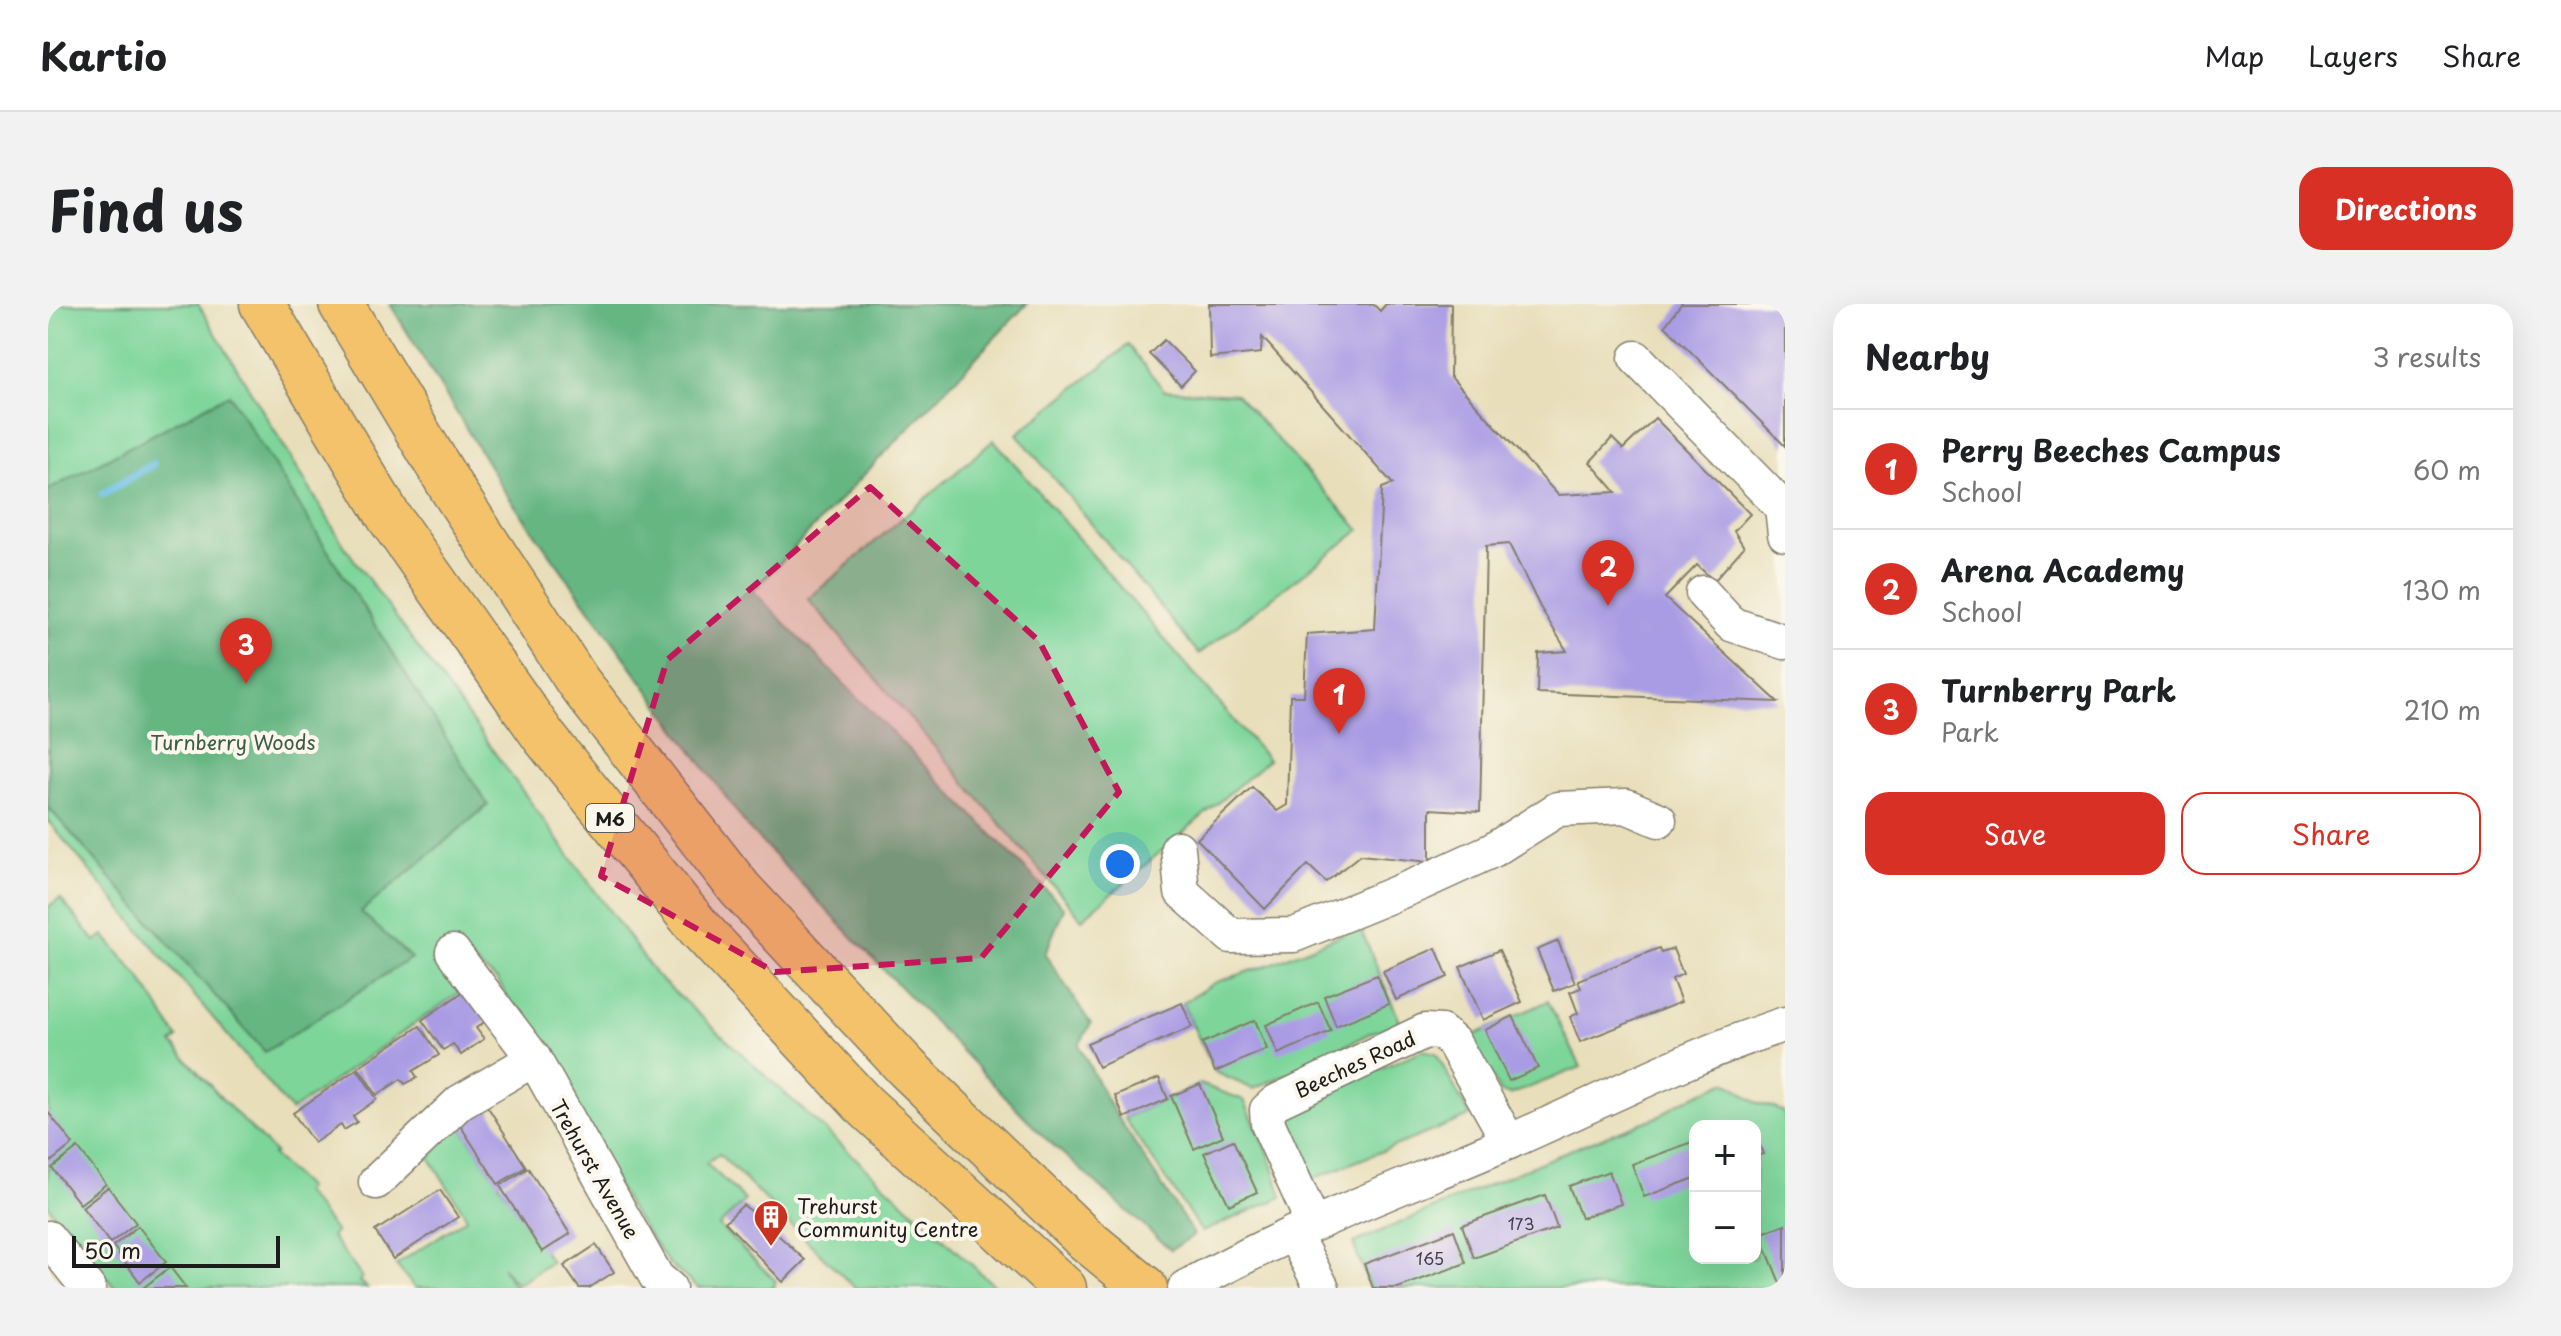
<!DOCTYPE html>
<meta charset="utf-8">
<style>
body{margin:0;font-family:"Playpen Sans",sans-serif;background:#f2f2f2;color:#202124}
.controls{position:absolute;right:24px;bottom:24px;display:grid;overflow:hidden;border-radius:16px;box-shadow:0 8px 32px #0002}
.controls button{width:72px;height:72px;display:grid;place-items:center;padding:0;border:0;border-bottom:2px solid #e0e0e0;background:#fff;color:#202124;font:40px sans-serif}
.scale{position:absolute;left:24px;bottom:20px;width:208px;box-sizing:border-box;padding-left:8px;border:4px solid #1c1c1c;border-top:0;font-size:22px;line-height:28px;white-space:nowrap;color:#1c1c1c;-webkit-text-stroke:6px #fbf7ec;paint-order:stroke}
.you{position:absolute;left:1072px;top:560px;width:28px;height:28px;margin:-20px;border:6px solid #fff;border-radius:50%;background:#1a73e8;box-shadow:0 0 0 12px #1a73e833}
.badge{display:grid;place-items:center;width:52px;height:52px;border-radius:50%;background:#d93025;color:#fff;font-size:26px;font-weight:700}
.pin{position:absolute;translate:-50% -66px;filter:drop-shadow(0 2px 4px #0008)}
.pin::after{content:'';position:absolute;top:42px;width:28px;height:24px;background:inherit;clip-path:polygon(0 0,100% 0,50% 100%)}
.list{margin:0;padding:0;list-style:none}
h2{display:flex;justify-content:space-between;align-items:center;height:104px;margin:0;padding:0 32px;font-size:34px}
h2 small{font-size:26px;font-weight:400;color:#757577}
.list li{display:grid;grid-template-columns:52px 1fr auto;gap:24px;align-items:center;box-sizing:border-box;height:120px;padding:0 32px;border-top:2px solid #e0e0e0}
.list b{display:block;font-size:30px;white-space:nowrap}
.list p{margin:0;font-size:26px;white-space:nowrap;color:#757577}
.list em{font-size:26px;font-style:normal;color:#757577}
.actions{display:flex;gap:16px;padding:24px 32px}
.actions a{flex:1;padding:18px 0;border:2px solid #d93025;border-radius:24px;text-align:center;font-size:28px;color:#d93025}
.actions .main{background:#d93025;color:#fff}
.map{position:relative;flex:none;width:1737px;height:984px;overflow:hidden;border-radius:24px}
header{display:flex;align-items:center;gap:48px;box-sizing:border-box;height:112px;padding:0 40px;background:#fff;border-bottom:2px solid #e0e0e0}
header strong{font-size:38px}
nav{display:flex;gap:44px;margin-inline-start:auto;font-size:28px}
.intro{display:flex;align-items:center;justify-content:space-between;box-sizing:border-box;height:192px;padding:0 48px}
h1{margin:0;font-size:56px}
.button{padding:20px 36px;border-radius:24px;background:#d93025;color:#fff;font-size:28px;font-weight:700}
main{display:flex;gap:48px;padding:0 48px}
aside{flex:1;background:#fff;border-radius:24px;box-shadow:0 8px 32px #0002}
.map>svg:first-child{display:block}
</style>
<header>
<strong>Kartio</strong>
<nav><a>Map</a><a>Layers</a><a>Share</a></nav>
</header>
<div class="intro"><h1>Find us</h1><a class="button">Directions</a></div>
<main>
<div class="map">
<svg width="1737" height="984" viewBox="0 0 1737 984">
<rect width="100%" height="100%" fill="#fbf7ec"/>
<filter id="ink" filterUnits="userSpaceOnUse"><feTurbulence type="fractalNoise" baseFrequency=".0125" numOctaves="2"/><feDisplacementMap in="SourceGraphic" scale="16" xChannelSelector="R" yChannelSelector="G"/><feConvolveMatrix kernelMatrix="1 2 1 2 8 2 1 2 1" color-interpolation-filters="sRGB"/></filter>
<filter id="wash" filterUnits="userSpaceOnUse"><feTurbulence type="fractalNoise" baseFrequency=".006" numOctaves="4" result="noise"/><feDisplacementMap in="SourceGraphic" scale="32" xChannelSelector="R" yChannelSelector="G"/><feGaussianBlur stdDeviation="1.8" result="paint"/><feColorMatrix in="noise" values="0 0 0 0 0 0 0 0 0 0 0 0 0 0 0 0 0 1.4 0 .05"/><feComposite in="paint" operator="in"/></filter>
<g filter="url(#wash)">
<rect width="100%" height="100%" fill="#e8deba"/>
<g fill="#7dd59a" stroke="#4c785b" stroke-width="2" fill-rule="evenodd">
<path d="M 0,0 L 150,0 L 297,243 L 609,672 L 949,984 L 807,984 L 671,850 L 658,859 L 697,896 L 671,922 L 728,977 L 725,984 L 650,984 L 621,960 L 585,909 L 450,677 L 409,645 L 423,680 L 243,807 L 0,517 Z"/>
<path d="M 1080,41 L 1116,86 L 1188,90 L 1312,226 L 1151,350 L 969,130 Z"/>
<path d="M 946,136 L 1220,456 L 1034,615 L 760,295 Z"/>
<path d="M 12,594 L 47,637 L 56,631 L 91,672 L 130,734 L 124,739 L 176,797 L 227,849 L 224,851 L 259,884 L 256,888 L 288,928 L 283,932 L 314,973 L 311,977 L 319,984 L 67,984 L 0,902 L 0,603 Z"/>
<path d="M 1312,623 L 1353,720 L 1324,728 L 1266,758 L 1205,785 L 1167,768 L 1134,699 L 1166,679 L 1223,660 Z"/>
<path d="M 1500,697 L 1533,763 L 1462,791 L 1452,788 L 1422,733 Z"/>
<path d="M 1375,746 L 1388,749 L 1422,812 L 1262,876 L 1231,817 L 1237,806 Z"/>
<path d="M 1677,778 C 1691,783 1694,790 1706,797 C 1717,803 1728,801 1737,810 L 1737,984 L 1322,984 L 1305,939 L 1531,842 L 1612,812 L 1630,799 ZM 1647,822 L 1707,822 L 1707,954 L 1647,954 Z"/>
<path d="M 1152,780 L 1196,796 L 1221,850 L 1234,893 L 1154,928 L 1076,814 Z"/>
<path d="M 410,818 L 503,958 L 469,981 L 454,963 L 467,984 L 367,984 L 348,961 L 419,914 L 379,850 Z"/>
</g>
<g fill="#66b682" stroke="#41694f" stroke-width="2">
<path d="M 342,0 L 979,0 L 705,287 L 1016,604 L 997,650 L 1043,720 L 1031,741 L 1058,795 L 1146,931 L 1123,946 L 995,832 L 701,525 L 457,188 Z"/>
<path d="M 181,90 L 440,501 L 313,608 L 363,654 L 217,748 L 0,503 L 0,186 Z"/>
</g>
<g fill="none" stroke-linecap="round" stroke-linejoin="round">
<path stroke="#6abfe6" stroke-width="8" d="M 55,190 L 105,160"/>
</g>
<g id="blocks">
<g fill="#aa9ce4">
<path d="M 1161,0 L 1325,0 L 1332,7 L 1338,0 L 1403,0 L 1402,72 L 1510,191 L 1568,188 L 1542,158 L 1564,134 L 1575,145 L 1607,114 L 1702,210 L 1686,227 L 1696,243 L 1666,277 L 1649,261 L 1617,294 L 1730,398 L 1489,389 L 1490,349 L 1519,347 L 1492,303 L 1461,240 L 1438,242 L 1432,508 L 1382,505 L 1382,558 L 1312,551 L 1278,578 L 1260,561 L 1217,605 L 1149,535 L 1204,483 L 1229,507 L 1239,501 L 1242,392 L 1256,392 L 1259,330 L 1327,325 L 1334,184 L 1345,180 L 1214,33 L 1213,49 L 1162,54 Z"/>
<path d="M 1633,0 L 1722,0 L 1737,10 L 1737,142 L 1617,22 Z"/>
<path d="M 1116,36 L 1147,67 L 1133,82 L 1101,50 Z"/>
<path d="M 1510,637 L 1527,679 L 1506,687 L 1489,646 Z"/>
<path d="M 1388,644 L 1400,673 L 1348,696 L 1335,667 Z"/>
<path d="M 1611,644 L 1613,649 L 1625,645 L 1635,670 L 1624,675 L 1633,698 L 1532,738 L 1522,713 L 1530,709 L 1522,688 L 1533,684 L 1530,676 Z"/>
<path d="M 1451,646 L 1474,698 L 1435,716 L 1412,663 Z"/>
<path d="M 1329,671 L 1341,700 L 1288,722 L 1276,692 Z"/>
<path d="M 418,686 L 439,716 L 428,724 L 436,735 L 413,751 L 405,740 L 395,746 L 374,716 Z"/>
<path d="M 1270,698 L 1283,727 L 1230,750 L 1218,721 Z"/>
<path d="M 1134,699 L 1144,723 L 1050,763 L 1039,739 Z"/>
<path d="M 1465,712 L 1490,764 L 1461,777 L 1437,726 Z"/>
<path d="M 1207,716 L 1219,745 L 1167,768 L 1154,739 Z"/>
<path d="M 372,722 L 391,751 L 365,767 L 369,773 L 363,777 L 357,780 L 353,775 L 329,791 L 310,763 Z"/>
<path d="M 309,765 L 329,795 L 305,812 L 309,818 L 296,826 L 293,821 L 266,839 L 245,809 Z"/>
<path d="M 1111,774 L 1120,795 L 1076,814 L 1067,792 Z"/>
<path d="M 1152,780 L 1175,832 L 1146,845 L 1123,792 Z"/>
<path d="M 436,797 L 478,863 L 450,880 L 408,815 Z"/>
<path d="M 0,808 L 25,840 L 0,860 Z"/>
<path d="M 1707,828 L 1715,850 L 1707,853 Z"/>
<path d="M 1185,836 L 1209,888 L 1181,901 L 1156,849 Z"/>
<path d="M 1647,837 L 1647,874 L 1596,893 L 1584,860 Z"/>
<path d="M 30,844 L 58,880 L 32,900 L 4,864 Z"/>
<path d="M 480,864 L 522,930 L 494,948 L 452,882 Z"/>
<path d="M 1561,867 L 1573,900 L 1533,914 L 1521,882 Z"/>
<path d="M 60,883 L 88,919 L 62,939 L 34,903 Z"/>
<path d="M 392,886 L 410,913 L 345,955 L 327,927 Z"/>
<path d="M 1497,891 L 1509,924 L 1426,954 L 1414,921 Z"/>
<path d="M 695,901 L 711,913 L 757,956 L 735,978 L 677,918 Z"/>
<path d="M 1737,920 L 1737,984 L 1734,984 L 1712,930 Z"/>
<path d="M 90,922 L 118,958 L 92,978 L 65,942 Z"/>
<path d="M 1406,926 L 1418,959 L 1350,984 L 1325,984 L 1316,960 Z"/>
<path d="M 548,941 L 566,968 L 541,984 L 531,984 L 516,962 Z"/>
<path d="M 122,963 L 138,984 L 95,984 Z"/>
</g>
</g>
</g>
<g filter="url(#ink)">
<use href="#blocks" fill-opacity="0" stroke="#827d6b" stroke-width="2"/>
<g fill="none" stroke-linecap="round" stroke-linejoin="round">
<g stroke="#827d6b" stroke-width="37">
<g id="minor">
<path d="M 1588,54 L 1734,203 L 1737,230"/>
<path d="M 1655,289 L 1683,320 L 1737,338"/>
<path d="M 1130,544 L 1134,588 L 1183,632 L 1246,631 L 1373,579 L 1445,546 L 1510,505 L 1578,502 L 1611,516"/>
<path d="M 405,648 L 486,755 L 609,974 L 621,984"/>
<path d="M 328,878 L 412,798 L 486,755"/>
<path d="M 1265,919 L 1220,820 L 1219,806 L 1228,798 L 1377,727 L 1393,728 L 1405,738 L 1461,838"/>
<path d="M 1245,929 L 1274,984"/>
<path d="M 0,934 L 40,984"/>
<path d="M 1137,984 C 1242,925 1354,884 1463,837 C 1554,797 1643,751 1737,720"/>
</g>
</g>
<g stroke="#827d6b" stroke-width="47">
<g id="highway">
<path d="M 214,0 L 341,213 L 497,434 L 651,624 L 815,800 L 1016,984"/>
<path d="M 293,0 L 404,185 L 530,378 L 692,585 L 859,764 L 1035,933 L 1097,984"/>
</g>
</g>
<use href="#minor" stroke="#fff" stroke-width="34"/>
<use href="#highway" stroke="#f4c26a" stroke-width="44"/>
</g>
</g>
<path fill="#c2185b" fill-opacity="0.2" stroke="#c2185b" stroke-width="6" stroke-dasharray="16 10" stroke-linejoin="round" d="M 822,183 L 991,337 L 1071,488 L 933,654 L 727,668 L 553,572 L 619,356 Z"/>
<defs>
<g id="building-pin" transform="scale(1.8)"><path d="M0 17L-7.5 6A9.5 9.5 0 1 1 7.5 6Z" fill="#c8321e" stroke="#fbf7ec"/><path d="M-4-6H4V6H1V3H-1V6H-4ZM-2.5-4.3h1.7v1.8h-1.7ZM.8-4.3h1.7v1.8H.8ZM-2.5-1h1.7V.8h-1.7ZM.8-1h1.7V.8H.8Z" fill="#fff"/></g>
</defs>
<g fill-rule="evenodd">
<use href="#building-pin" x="723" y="913"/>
</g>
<g text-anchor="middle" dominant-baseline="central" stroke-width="8" stroke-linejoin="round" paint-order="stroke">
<g font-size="16" fill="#403c4e">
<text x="1473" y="919">173</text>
<text x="1382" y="954">165</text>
</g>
<rect fill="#fbf7ec" stroke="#5f5e5a" stroke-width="2" x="538" y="500" width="48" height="28" rx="6"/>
<g font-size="18" font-weight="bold" fill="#1c1c1c">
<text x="562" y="514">M6</text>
</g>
<g font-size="20" fill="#3e5d48" stroke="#fbf7ec">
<text x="185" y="438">Turnberry Woods</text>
</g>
<g font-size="20" fill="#1c1c1c" stroke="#fbf7ec">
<text transform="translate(1307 760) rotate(-25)">Beeches Road</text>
<text transform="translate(547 865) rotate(60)">Trehurst Avenue</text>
</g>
<g font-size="20" fill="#1c1c1c" stroke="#fbf7ec" text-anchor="start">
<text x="749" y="902">Trehurst<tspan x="749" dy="23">Community Centre</tspan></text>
</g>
</g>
</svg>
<div class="controls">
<button>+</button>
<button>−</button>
</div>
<div class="scale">50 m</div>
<div class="you"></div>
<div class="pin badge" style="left:1291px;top:430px">1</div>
<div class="pin badge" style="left:1560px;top:302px">2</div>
<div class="pin badge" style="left:198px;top:380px">3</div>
</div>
<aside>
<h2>Nearby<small>3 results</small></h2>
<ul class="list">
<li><span class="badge">1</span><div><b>Perry Beeches Campus</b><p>School</p></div><em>60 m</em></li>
<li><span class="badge">2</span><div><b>Arena Academy</b><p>School</p></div><em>130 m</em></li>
<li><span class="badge">3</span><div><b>Turnberry Park</b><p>Park</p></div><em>210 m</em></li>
</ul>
<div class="actions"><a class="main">Save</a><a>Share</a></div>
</aside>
</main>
